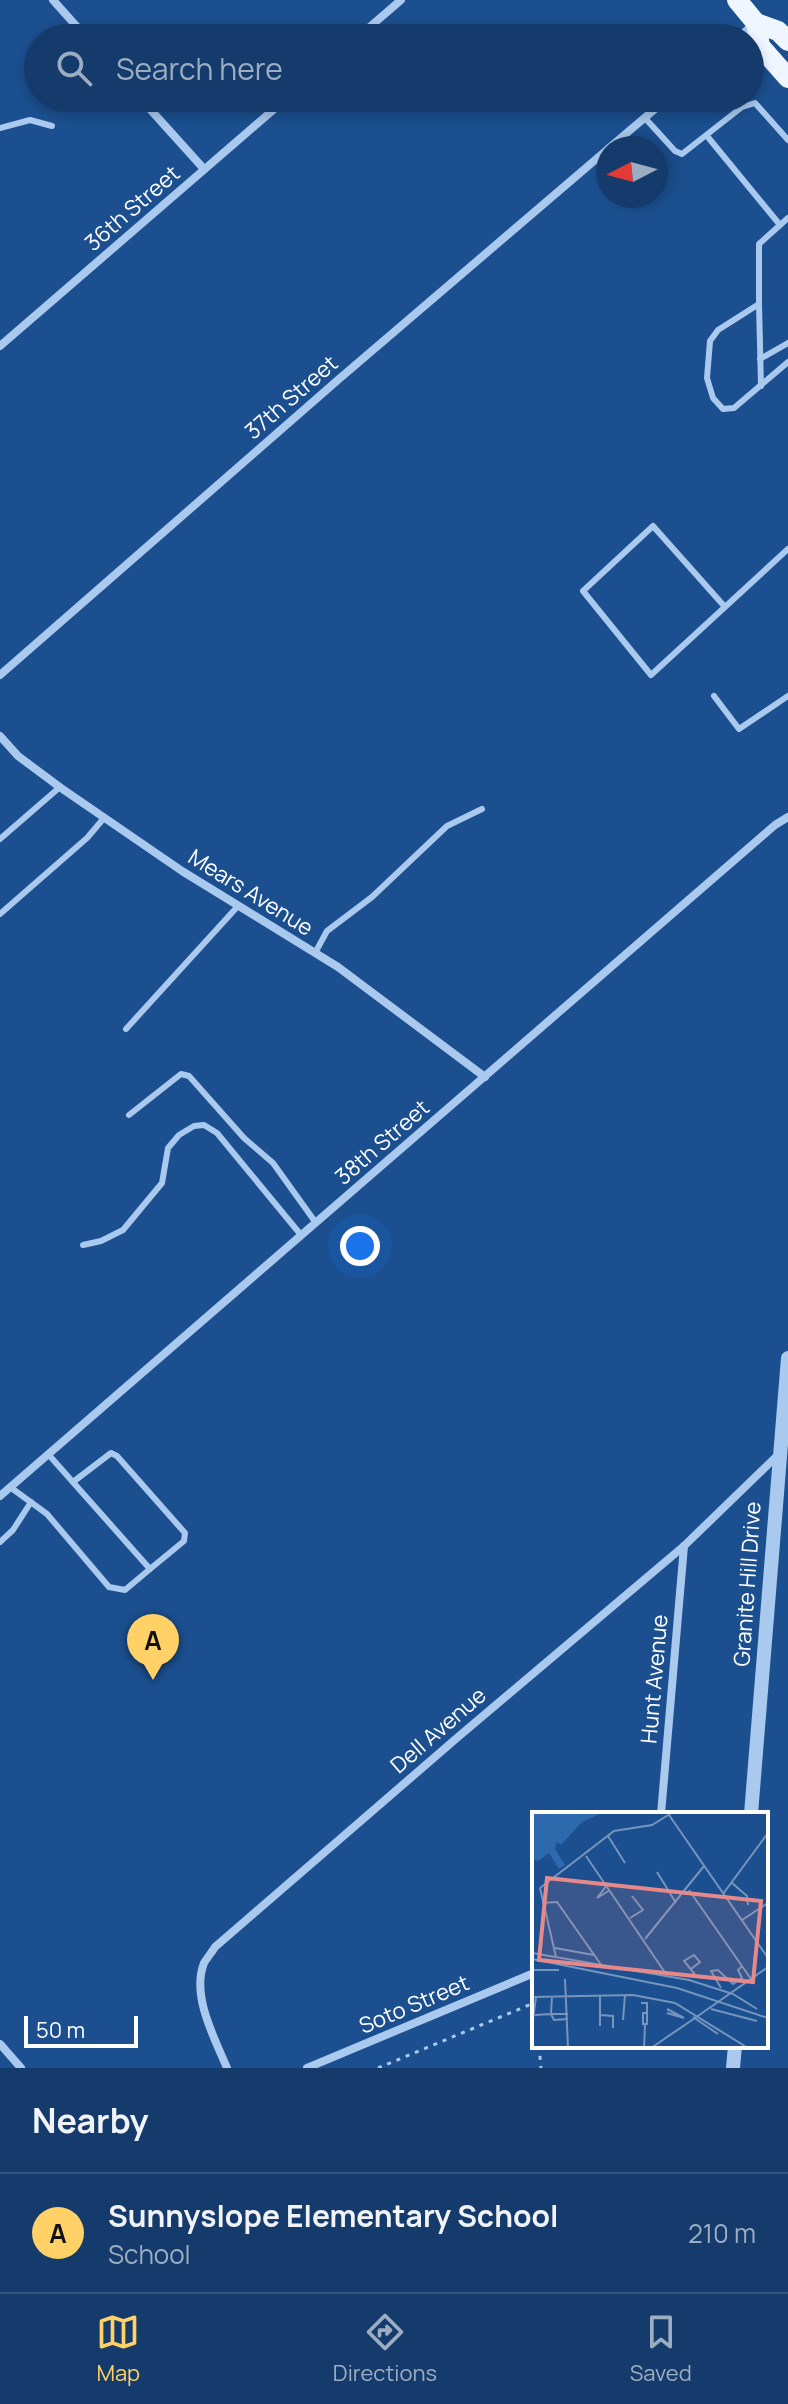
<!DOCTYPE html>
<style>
body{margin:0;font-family:Manrope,sans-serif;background:#1d4271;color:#f1f3f6}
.compass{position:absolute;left:596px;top:136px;width:72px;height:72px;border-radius:50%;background:#143b6b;box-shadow:0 4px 12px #0003;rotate:264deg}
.scale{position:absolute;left:24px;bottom:20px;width:114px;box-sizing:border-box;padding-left:8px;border:4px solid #fff;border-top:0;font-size:22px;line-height:28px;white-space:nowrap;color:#fff;-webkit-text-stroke:6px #1b4f8f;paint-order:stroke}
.you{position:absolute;left:360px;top:1246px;width:28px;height:28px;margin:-20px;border:6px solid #fff;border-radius:50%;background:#1a73e8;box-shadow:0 0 0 12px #1a73e833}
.badge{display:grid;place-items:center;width:52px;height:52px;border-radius:50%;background:#ffd166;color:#111;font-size:26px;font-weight:700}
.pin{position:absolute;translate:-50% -66px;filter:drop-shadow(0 2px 4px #0008)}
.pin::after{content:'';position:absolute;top:42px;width:28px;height:24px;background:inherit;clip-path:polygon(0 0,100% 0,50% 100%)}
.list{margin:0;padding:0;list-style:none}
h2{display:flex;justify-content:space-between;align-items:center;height:104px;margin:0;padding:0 32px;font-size:34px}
h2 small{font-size:26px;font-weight:400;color:#9dadc1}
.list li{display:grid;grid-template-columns:52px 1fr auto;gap:24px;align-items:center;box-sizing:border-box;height:120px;padding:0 32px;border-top:2px solid #33557e}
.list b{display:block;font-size:30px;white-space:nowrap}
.list p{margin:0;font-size:26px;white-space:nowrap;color:#9dadc1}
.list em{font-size:26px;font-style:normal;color:#9dadc1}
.icon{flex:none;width:44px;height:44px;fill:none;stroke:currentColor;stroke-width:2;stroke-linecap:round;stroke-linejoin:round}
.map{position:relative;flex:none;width:788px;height:2068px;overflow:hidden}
.search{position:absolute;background:#143b6b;box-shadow:0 4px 12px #0003;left:24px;right:24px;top:24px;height:88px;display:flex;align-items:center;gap:20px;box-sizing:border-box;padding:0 28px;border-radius:44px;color:#9dadc1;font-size:30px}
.sheet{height:224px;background:#143b6b}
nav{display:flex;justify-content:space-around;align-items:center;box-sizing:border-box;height:112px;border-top:2px solid #33557e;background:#143b6b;font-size:22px;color:#9dadc1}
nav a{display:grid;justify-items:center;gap:4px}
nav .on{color:#ffd166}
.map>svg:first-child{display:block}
</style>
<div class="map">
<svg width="788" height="2068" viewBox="0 0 788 2068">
<rect width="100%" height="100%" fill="#1b4f8f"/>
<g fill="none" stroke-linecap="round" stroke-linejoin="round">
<g stroke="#a9c9ee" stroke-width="3" stroke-dasharray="4 6" stroke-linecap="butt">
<path d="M 539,2046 L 541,2068"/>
<path d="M 378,2068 L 534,2003"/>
</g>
<g stroke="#a9c9ee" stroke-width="6">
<path d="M 645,118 L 675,151 L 682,154 L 742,107 L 755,103 L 788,140"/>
<path d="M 0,128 L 30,120 L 52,126"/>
<path d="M 707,136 L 780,225"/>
<path d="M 788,218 L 759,244 L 759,304 L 718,330 L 710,341 L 707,378 L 713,398 L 723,409 L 734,408 L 788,362"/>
<path d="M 759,304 L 761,386"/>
<path d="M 760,359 L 788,343"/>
<path d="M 725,607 L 653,526 L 583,591 L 651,675 L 788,549"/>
<path d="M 714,696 L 739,729 L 788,696"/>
<path d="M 0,839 L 60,787"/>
<path d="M 0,914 L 87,838 L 104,818"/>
<path d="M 315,953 L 327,931 L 372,897 L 447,826 L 482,809"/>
<path d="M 126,1029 L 238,906"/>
<path d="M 129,1115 L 181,1074 L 189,1076 L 244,1138 L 273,1163 L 316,1223"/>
<path d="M 83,1245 L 101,1241 L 123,1230 L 162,1183 L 168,1148 L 179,1135 L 194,1126 L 204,1125 L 217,1133 L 301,1235"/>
<path d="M 73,1482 L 111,1453 L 117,1456 L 185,1533 L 184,1541 L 150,1569"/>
<path d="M 10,1487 L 47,1514 L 109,1587 L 125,1590 L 150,1569 L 48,1454"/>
<path d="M 0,1542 L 13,1530 L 31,1502"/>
</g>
<g stroke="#a9c9ee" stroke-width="8">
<path d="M 53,0 L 87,38"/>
<path d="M 357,38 L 401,0"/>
<path d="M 738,38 L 755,23"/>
<path d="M 140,98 L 204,169"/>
<path d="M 609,148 L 668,98"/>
<path d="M 0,346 L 287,98"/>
<path d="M 0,675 L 339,379 L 608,149"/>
<path d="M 0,736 L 18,756 L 61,788 L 182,871 L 338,967 L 485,1077"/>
<path d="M 0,1496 L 775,825 L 788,817"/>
<path d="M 661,1814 L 684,1546"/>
<path d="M 0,2044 L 21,2068"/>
<path d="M 227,2068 C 215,2039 191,1996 204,1963 C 207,1958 212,1952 215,1947 L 458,1737 L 684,1546 L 779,1454"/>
<path d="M 307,2068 L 534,1973"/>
</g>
<g stroke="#a9c9ee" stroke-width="14">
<path d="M 751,1814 L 788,1358"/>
<path d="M 733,2068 L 735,2046"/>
</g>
<g stroke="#f0f6ff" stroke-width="20">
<path d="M 737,0 L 756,23 L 760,46 L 788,78"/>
<path d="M 756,23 L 778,31 L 788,41"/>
</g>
</g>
<g text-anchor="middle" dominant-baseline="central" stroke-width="8" stroke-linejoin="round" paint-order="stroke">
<g font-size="22" fill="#fff" stroke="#1b4f8f">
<text transform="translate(132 208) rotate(-41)">36th Street</text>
<text transform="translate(291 397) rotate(-41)">37th Street</text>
<text transform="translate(251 892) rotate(32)">Mears Avenue</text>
<text transform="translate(382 1142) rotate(-41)">38th Street</text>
<text transform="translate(747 1584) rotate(-86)">Granite Hill Drive</text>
<text transform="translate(654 1679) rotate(-85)">Hunt Avenue</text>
<text transform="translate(438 1730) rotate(-41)">Dell Avenue</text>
<text transform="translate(414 2004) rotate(-23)">Soto Street</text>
</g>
</g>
<g transform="translate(532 1812)">
<rect width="236" height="236" fill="#1b4f8f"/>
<path d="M 0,0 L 72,0 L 50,10 L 29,33 L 25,30 L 23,37 L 33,53 L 27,57 L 17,41 L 6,49 L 0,46 Z" fill="#2e69ad"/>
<path fill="none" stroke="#7695bc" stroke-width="2" d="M 137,3 L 236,146M 76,24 L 93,51M 54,44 L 136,165M 125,60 L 144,91M 200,71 L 215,84 L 216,93M 75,73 L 65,86 L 78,78M 8,76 L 82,19 L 120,13 L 141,0M 8,76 L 24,145M 157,78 L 219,167M 191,82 L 236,21M 10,91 L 25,90 L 70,154M 98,106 L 111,98 L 100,84M 210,108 L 236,91M 113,127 L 172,54M 23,136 L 62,143M 0,141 L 157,168 L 201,182M 0,147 L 145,176 L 236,206M 159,157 L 168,150 L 162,143 L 152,149 L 165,165M 0,158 L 27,158M 33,167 L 36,236M 189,176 L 179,159 L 186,158 L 201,172 L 210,166 L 206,158 L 210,154M 201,182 L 225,197M 68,183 L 68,214M 0,185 L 101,183 L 143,191 L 216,236M 109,191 L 115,191 L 115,212 L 111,212 L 111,201 L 115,201M 179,197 L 225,209M 135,201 L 152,206 L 135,197M 3,203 L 19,202 L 20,184M 68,203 L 81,204 L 81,216M 161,205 L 186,222M 163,206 L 236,155M 36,207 L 22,208 L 19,202 L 36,202M 91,208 L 93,183M 0,215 L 4,185M 112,236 L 113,212M 119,236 L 163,206"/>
<path fill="#e88989" fill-opacity="0.15" stroke="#e88989" stroke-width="4" d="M 15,66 L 229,89 L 221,170 L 7,148 Z"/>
<rect width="236" height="236" fill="none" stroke="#fff" stroke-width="4"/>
</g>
</svg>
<svg class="compass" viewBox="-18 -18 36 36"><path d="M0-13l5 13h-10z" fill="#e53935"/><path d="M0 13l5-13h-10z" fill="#9dadc1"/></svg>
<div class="scale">50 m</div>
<div class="you"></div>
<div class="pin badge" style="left:153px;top:1680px">A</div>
<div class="search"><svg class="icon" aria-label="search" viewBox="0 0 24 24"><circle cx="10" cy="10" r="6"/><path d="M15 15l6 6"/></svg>Search here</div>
</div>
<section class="sheet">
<h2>Nearby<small></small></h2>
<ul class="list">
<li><span class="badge">A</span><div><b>Sunnyslope Elementary School</b><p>School</p></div><em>210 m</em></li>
</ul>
</section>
<nav>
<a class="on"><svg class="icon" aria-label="map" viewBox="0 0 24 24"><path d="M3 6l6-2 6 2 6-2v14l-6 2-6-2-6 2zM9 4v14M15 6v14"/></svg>Map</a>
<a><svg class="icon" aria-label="directions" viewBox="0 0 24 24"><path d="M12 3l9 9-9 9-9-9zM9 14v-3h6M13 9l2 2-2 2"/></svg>Directions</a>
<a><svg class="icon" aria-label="saved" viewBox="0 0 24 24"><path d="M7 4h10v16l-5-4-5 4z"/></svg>Saved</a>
</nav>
